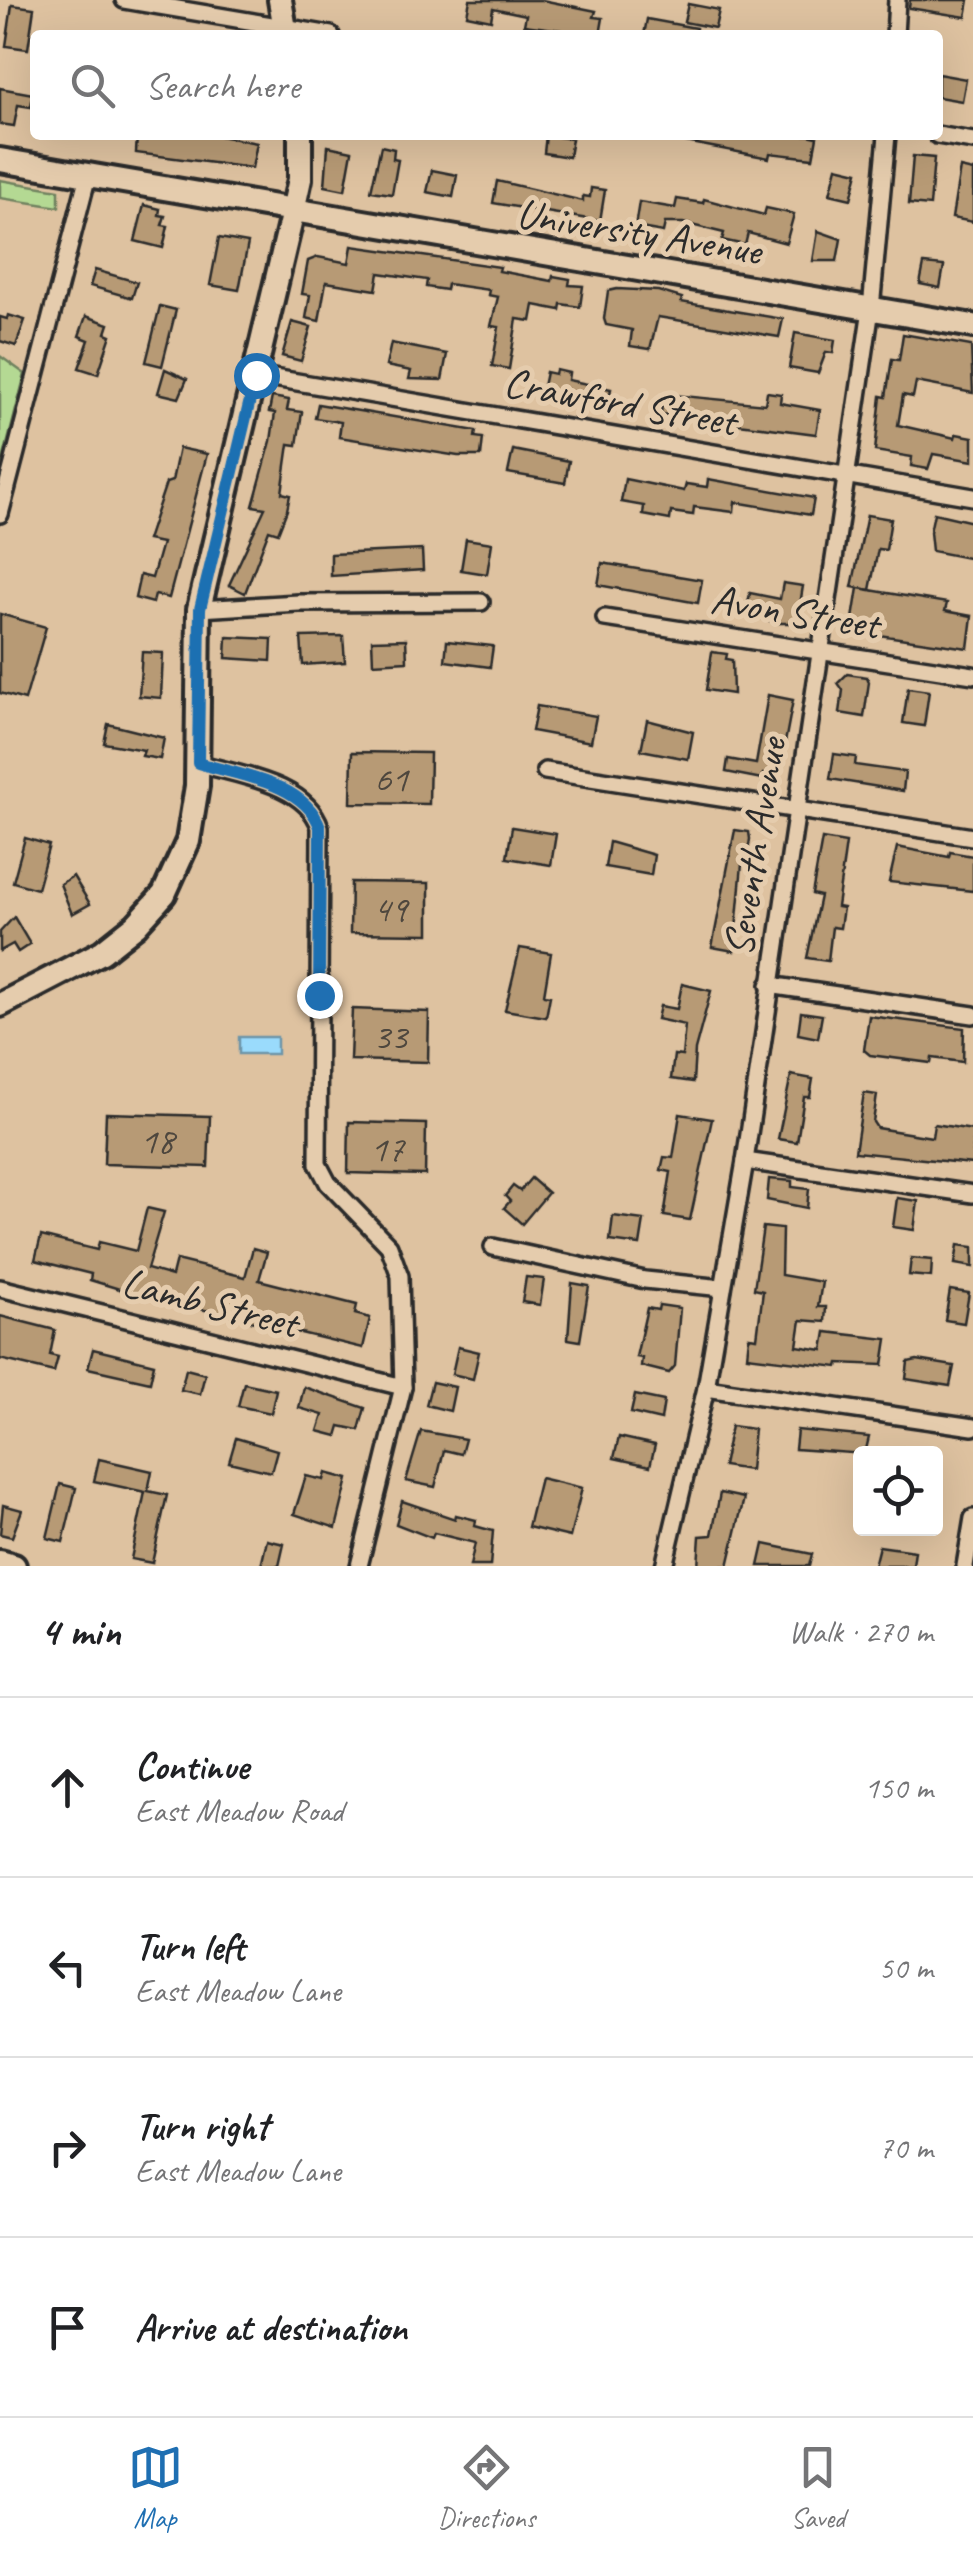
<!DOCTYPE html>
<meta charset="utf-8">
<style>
body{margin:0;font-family:Caveat,sans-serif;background:#f2f2f2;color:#202124}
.controls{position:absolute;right:30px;bottom:30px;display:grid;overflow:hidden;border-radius:10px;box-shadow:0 10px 40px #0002}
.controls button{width:90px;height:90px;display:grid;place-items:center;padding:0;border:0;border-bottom:2px solid #e0e0e0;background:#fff;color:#202124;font:50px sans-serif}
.stop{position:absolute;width:30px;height:30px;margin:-22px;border:8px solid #1f6fb2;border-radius:50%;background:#fff}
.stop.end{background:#1f6fb2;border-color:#fff;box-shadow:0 2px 10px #0008}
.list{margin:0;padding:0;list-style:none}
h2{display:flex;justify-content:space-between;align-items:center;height:130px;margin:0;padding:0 40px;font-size:42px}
h2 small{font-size:32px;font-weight:400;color:#757577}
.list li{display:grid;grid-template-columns:65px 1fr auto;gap:30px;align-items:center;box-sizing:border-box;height:180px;padding:0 40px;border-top:2px solid #e0e0e0}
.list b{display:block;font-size:38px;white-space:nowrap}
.list p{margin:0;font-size:32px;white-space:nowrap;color:#757577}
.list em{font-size:32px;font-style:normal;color:#757577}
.icon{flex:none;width:55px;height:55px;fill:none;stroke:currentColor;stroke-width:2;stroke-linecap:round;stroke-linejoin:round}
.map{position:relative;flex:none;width:973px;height:1566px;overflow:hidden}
.search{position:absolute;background:#fff;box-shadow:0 10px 40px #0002;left:30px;right:30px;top:30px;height:110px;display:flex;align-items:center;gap:25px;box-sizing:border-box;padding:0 35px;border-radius:10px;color:#757577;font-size:38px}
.sheet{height:850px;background:#fff}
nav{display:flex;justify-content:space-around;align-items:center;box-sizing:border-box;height:140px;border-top:2px solid #e0e0e0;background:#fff;font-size:28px;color:#757577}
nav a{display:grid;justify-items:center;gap:5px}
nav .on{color:#1f6fb2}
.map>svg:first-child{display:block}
</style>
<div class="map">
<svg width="973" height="1566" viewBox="0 0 973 1566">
<rect width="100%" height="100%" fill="#dec2a0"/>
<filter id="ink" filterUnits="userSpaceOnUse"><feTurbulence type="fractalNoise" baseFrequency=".01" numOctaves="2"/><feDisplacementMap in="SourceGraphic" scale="20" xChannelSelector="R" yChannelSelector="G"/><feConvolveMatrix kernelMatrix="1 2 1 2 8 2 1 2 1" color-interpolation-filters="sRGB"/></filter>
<g filter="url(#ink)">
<g fill="#b4d993" stroke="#70825f" stroke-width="2.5">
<path d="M 0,180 L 59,190 L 59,207 L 0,198 Z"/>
<path d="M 0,356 L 25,374 L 0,472 Z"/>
</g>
<rect fill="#9adbfc" stroke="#6e95a8" stroke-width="2.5" x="239" y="1037" width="38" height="17"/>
<g fill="#b79a75" stroke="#2b2b2b" stroke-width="2.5">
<path d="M 470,0 L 542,0 L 596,11 L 594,17 L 603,18 L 600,35 L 524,25 L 526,15 L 493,8 L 491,20 L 467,15 Z"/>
<path d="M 910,0 L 969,0 L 966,17 L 909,8 Z"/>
<path d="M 688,4 L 719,10 L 715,28 L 684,22 Z"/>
<path d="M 12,5 L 34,8 L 28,49 L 6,46 Z"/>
<path d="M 647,19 L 696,28 L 695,35 L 644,35 Z"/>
<path d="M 938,74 L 966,79 L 962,101 L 938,97 Z"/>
<path d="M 0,88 L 33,94 L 31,107 L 18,105 L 14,126 L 0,124 Z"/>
<path d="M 137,135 L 215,135 L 257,143 L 252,168 L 136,153 Z"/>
<path d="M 546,135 L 572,139 L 569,157 L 544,153 Z"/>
<path d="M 682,135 L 808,135 L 817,137 L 813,158 L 770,153 L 769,158 L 681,141 Z"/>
<path d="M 328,146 L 352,151 L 345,190 L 325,186 Z"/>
<path d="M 381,146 L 394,149 L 393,159 L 398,160 L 392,194 L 371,191 Z"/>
<path d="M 913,156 L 934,158 L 930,206 L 909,204 Z"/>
<path d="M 837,167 L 858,172 L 851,199 L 830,194 Z"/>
<path d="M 960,168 L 973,171 L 973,222 L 952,218 Z"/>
<path d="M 432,170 L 457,175 L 453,197 L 427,192 Z"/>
<path d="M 497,181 L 583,201 L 583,196 L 590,197 L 591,188 L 605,190 L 600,221 L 493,203 Z"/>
<path d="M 677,199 L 703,203 L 704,199 L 764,215 L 766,208 L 794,214 L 786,243 L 748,233 L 745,245 L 722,240 L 724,233 L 683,223 L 665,223 L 663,232 L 635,227 L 639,202 L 675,208 Z"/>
<path d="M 144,205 L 160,209 L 159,215 L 165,216 L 162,225 L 168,226 L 163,248 L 135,241 Z"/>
<path d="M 818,231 L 841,239 L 837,261 L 813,261 Z"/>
<path d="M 219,238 L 248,243 L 239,290 L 210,285 Z"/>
<path d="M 352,246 L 500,267 L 499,271 L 552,281 L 553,276 L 570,279 L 569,285 L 583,286 L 580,307 L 561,304 L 560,310 L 534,305 L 531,321 L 517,319 L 509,369 L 492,366 L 499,327 L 491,326 L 498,297 L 488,295 L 489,290 L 447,284 L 446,290 L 426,287 L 427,280 L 379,273 L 376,290 L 326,282 L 319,321 L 306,318 L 310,295 L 302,294 L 308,261 L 318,257 L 349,263 Z"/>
<path d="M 924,264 L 944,266 L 940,288 L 920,284 Z"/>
<path d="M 95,270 L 137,282 L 132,298 L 90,286 Z"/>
<path d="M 617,289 L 658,291 L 682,298 L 681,302 L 783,319 L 779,337 L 658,317 L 650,349 L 630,346 L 632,330 L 606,325 L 604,319 L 608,291 Z"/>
<path d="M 160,306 L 176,310 L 162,366 L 146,362 Z"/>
<path d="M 8,315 L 25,320 L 16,346 L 0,341 L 0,317 L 7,319 Z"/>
<path d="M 86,316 L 109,324 L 106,333 L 111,335 L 98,374 L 79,368 L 89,340 L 79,336 Z"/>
<path d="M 292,322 L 311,327 L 301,361 L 282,356 Z"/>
<path d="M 795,333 L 835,340 L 833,353 L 826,352 L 818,373 L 789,368 Z"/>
<path d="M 903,334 L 971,346 L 973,393 L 916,382 L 913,397 L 903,395 L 898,425 L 955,438 L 956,434 L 973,437 L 973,461 L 933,454 L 928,469 L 911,466 L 912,457 L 875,451 L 881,396 L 886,397 L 892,359 L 899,360 Z"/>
<path d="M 391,343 L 447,354 L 442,380 L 409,379 L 411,371 L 386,366 Z"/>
<path d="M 165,369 L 187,379 L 179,398 L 158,393 Z"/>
<path d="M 556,370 L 569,373 L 568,380 L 611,389 L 607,409 L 540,401 L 546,372 L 555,374 Z"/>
<path d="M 767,392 L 781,394 L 780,403 L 820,410 L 816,434 L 661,414 L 663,394 L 765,404 Z"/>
<path d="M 272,397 L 289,400 L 287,410 L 302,412 L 297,445 L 289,444 L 282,493 L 290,495 L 287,510 L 278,533 L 269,530 L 245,593 L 229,585 L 265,508 L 253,506 L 271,441 L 275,413 L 269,412 Z"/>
<path d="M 318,404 L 476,431 L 475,437 L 483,438 L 481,456 L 458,456 L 339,437 L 341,422 L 315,418 Z"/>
<path d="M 179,448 L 207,454 L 169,598 L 155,595 L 153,603 L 135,598 L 140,575 L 152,578 L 162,543 L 147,540 L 166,483 L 172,481 Z"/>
<path d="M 513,450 L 569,461 L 565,483 L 508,473 Z"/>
<path d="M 625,479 L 684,491 L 686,484 L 707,487 L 708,479 L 814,498 L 811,515 L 735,502 L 734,512 L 694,507 L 693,515 L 671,512 L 670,520 L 643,515 L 644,506 L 621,502 Z"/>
<path d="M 934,513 L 973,522 L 973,559 L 932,551 L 930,532 Z"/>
<path d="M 867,515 L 891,519 L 886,550 L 878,549 L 870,590 L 852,587 Z"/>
<path d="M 466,539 L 492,543 L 487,574 L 461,570 Z"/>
<path d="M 422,550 L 423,570 L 331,576 L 331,554 Z"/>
<path d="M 602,563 L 702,580 L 698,603 L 598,585 Z"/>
<path d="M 783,583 L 803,586 L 797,623 L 777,623 L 746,614 L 750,593 L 780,599 Z"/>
<path d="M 858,588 L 947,603 L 945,611 L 972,616 L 968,648 L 851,631 Z"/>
<path d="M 0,614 L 46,627 L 25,700 L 0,693 Z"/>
<path d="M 343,636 L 345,662 L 303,665 L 301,637 Z"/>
<path d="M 227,637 L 272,639 L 271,661 L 226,658 Z"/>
<path d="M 406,639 L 407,661 L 373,663 L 372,640 Z"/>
<path d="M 447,641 L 493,646 L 490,667 L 445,661 Z"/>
<path d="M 142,652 L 163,653 L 161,698 L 139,696 Z"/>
<path d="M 712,652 L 727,654 L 726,659 L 732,660 L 733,694 L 706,690 Z"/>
<path d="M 847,674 L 867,677 L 869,682 L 864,717 L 840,713 L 843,690 L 838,683 Z"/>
<path d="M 908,688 L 929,691 L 924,726 L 903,723 Z"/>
<path d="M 768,695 L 793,700 L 780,769 L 776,768 L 774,776 L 763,774 L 762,779 L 726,772 L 728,759 L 756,764 Z"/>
<path d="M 537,706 L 596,716 L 591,742 L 532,731 Z"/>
<path d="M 647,720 L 693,732 L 688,759 L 641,750 Z"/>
<path d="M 108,724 L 164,738 L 160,759 L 142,756 L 144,750 L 104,743 Z"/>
<path d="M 352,752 L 430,753 L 429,804 L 351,803 Z"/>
<path d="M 834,754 L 856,757 L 855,765 L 905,772 L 903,791 L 830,779 Z"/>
<path d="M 512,827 L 556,834 L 551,865 L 507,858 Z"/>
<path d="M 735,830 L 749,832 L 750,839 L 746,865 L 742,864 L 734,951 L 712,947 Z"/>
<path d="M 25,838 L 49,845 L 37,889 L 13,882 Z"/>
<path d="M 822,839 L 846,843 L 837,907 L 843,908 L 840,928 L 832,927 L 828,961 L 807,958 L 820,896 L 812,894 Z"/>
<path d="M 609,842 L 654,855 L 651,875 L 605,867 Z"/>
<path d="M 897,847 L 949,857 L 950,852 L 973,856 L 973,891 L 889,882 Z"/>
<path d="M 73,876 L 90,904 L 72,914 L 60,884 Z"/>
<path d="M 351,882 L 429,883 L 429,934 L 350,933 Z"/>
<path d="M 14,917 L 30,944 L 18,952 L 13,944 L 0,951 L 0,932 Z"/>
<path d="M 520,948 L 551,953 L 544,995 L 550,996 L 546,1017 L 505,1010 Z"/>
<path d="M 682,984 L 711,991 L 695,1050 L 693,1082 L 671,1079 L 674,1055 L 682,1056 L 685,1025 L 657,1019 L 660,1006 L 677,1009 Z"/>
<path d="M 352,1009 L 429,1012 L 428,1062 L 350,1060 Z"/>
<path d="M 801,1012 L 822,1015 L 818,1038 L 798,1034 Z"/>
<path d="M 869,1016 L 964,1028 L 963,1062 L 932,1058 L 931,1063 L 870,1055 L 864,1050 Z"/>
<path d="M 791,1075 L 813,1079 L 810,1097 L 804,1097 L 797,1142 L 778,1139 Z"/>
<path d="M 864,1093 L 877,1095 L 873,1122 L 877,1128 L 932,1137 L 934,1124 L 973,1130 L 973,1164 L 855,1152 Z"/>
<path d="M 106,1113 L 210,1116 L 208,1167 L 104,1164 Z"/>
<path d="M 680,1114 L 712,1119 L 690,1220 L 664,1216 L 671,1172 L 661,1170 L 664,1157 L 673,1158 Z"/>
<path d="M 349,1122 L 426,1124 L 425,1175 L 348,1173 Z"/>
<path d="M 531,1178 L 548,1193 L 522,1224 L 504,1208 L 510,1201 L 505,1196 L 513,1186 L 520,1191 Z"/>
<path d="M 769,1179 L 792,1181 L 792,1187 L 809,1189 L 807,1208 L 767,1200 Z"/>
<path d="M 897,1198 L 918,1201 L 914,1230 L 893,1227 Z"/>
<path d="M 147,1208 L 164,1212 L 147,1269 L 172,1276 L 176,1260 L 245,1277 L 253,1248 L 267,1252 L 259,1280 L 357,1305 L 355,1314 L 370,1318 L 363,1348 L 126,1291 L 90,1280 L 91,1274 L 35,1260 L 41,1236 L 97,1250 L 99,1242 L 136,1251 Z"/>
<path d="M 613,1216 L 644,1220 L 640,1245 L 610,1241 Z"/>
<path d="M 763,1227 L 782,1229 L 781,1275 L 822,1282 L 818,1307 L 826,1307 L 825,1322 L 801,1320 L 797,1346 L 823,1350 L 826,1332 L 887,1339 L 883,1365 L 839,1363 L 838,1367 L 747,1356 L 749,1337 L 757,1338 L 763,1291 L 754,1289 Z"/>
<path d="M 958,1245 L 973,1247 L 973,1267 L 955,1264 Z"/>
<path d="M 911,1258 L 932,1260 L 931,1277 L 909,1275 Z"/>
<path d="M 526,1277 L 544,1279 L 540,1305 L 522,1302 Z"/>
<path d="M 572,1283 L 589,1286 L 580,1341 L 568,1339 Z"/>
<path d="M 950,1290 L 969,1293 L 964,1323 L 945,1320 Z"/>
<path d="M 659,1305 L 680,1308 L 675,1366 L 669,1373 L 641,1366 L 642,1358 L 636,1357 L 647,1308 L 658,1310 Z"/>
<path d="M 0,1316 L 55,1330 L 50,1355 L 58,1357 L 54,1372 L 0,1359 Z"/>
<path d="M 458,1347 L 479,1352 L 473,1379 L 452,1374 Z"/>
<path d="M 93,1349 L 154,1364 L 150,1382 L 88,1368 Z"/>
<path d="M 917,1360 L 954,1366 L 950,1386 L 906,1379 L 908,1362 Z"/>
<path d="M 186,1369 L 205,1374 L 200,1394 L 181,1390 Z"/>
<path d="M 432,1382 L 455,1387 L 450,1411 L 426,1405 Z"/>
<path d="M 244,1383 L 276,1390 L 271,1413 L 238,1406 Z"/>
<path d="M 304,1387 L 365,1408 L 359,1430 L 340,1426 L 337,1436 L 318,1431 L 323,1415 L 299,1408 Z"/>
<path d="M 635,1395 L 664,1401 L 661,1420 L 631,1413 Z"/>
<path d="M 731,1426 L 754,1429 L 750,1470 L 723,1466 Z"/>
<path d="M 797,1430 L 869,1437 L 865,1454 L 795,1449 Z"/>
<path d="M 421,1431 L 465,1439 L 461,1454 L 444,1450 L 435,1487 L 406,1481 Z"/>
<path d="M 619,1437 L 655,1445 L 650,1466 L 614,1458 Z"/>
<path d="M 236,1438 L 277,1450 L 271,1472 L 229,1462 Z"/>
<path d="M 99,1459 L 152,1471 L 148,1491 L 167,1495 L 152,1563 L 131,1559 L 145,1492 L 94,1481 Z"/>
<path d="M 326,1473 L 348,1479 L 336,1528 L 294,1514 L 306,1476 L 324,1480 Z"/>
<path d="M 540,1478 L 582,1488 L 570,1537 L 528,1527 Z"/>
<path d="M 60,1484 L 76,1488 L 63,1542 L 47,1538 Z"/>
<path d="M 720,1493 L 744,1498 L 728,1566 L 698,1566 L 700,1536 L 712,1535 Z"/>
<path d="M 402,1501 L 455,1519 L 456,1515 L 476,1520 L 475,1526 L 493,1531 L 490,1566 L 470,1566 L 475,1543 L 434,1533 L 432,1538 L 396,1524 Z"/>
<path d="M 3,1505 L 22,1510 L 12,1537 L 0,1534 Z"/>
<path d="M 267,1540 L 284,1544 L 279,1566 L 261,1566 Z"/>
<path d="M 764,1544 L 812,1554 L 809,1566 L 759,1566 Z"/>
<path d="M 879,1546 L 915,1551 L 913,1566 L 874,1566 Z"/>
</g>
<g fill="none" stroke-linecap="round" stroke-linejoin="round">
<g stroke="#2b2b2b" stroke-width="22">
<g id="street">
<path d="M 124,0 L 331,35"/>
<path d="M 895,35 L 897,0"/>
<path d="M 937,135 L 973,141"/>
<path d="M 256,375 L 973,497"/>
<path d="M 0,514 L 88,175"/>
<path d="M 199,609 L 299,603 L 481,602"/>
<path d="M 605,618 L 973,675"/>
<path d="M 198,763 C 237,775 306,783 320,827 L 318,1164 L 328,1183 L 389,1246 L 400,1276 L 403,1387 L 359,1566"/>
<path d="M 545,771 L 973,837"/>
<path d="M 769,985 L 973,1015"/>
<path d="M 745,1161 L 973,1194"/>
<path d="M 493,1247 L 645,1280 L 723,1288"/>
<path d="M 0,1288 L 403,1387"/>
<path d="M 706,1388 L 973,1427"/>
<path d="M 664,1566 L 706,1388 L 745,1161 L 871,309 L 887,135"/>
<path d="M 965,1566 L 973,1518"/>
</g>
</g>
<g stroke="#2b2b2b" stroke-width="30">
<g id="secondary">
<path d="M 280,0 L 286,35"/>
<path d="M 0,160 L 973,326"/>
<path d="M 0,1005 L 102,952 L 136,925 L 164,894 L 188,841 L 197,786 L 199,609 L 293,211 L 300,179 L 300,135"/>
<path d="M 0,1562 L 14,1566"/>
</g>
</g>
<use href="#street" stroke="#e5ccad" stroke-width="15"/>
<use href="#secondary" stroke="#e5ccad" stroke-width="22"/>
</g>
</g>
<g fill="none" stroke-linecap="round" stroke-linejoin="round" filter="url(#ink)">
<path stroke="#1f6fb2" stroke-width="12" d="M 256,375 L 200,609 L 198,763 C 238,775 305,783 320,827 L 319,995"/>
</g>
<g text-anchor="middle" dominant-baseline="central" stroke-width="10" stroke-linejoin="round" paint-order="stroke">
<g font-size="38" fill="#4e473e">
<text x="391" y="778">61</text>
<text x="390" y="908">49</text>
<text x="390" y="1036">33</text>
<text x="157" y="1140">18</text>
<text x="387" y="1148">17</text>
</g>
<g font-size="42" fill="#2b2b2b" stroke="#e5ccad">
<text transform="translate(639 232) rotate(9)">University Avenue</text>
<text transform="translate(620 402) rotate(10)">Crawford Street</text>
<text transform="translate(795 612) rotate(9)">Avon Street</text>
<text transform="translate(755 847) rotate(-81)">Seventh Avenue</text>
<text transform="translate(210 1303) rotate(14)">Lamb Street</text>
</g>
</g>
</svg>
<div class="controls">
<button><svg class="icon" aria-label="locate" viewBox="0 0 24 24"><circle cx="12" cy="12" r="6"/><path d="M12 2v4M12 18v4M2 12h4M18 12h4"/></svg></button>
</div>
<div class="stop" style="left:256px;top:375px"></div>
<div class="stop end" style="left:319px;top:995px"></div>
<div class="search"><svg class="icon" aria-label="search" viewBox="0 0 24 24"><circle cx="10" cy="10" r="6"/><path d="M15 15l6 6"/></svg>Search here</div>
</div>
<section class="sheet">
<h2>4 min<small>Walk · 270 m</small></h2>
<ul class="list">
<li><svg class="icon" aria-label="ahead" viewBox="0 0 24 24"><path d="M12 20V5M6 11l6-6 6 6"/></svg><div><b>Continue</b><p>East Meadow Road</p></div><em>150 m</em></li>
<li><svg class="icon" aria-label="left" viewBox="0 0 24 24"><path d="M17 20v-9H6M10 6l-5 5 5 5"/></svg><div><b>Turn left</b><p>East Meadow Lane</p></div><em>50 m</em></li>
<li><svg class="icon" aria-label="right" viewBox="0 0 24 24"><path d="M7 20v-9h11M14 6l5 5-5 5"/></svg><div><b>Turn right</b><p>East Meadow Lane</p></div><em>70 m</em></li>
<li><svg class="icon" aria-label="arrive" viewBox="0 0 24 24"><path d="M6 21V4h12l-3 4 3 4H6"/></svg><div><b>Arrive at destination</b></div></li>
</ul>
</section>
<nav>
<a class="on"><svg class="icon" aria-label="map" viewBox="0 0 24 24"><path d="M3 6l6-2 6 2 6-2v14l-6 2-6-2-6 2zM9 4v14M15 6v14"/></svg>Map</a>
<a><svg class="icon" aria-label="directions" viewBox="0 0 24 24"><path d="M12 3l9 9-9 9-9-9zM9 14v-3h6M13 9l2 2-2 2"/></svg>Directions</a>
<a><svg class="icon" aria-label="saved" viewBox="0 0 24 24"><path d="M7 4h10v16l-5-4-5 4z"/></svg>Saved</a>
</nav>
